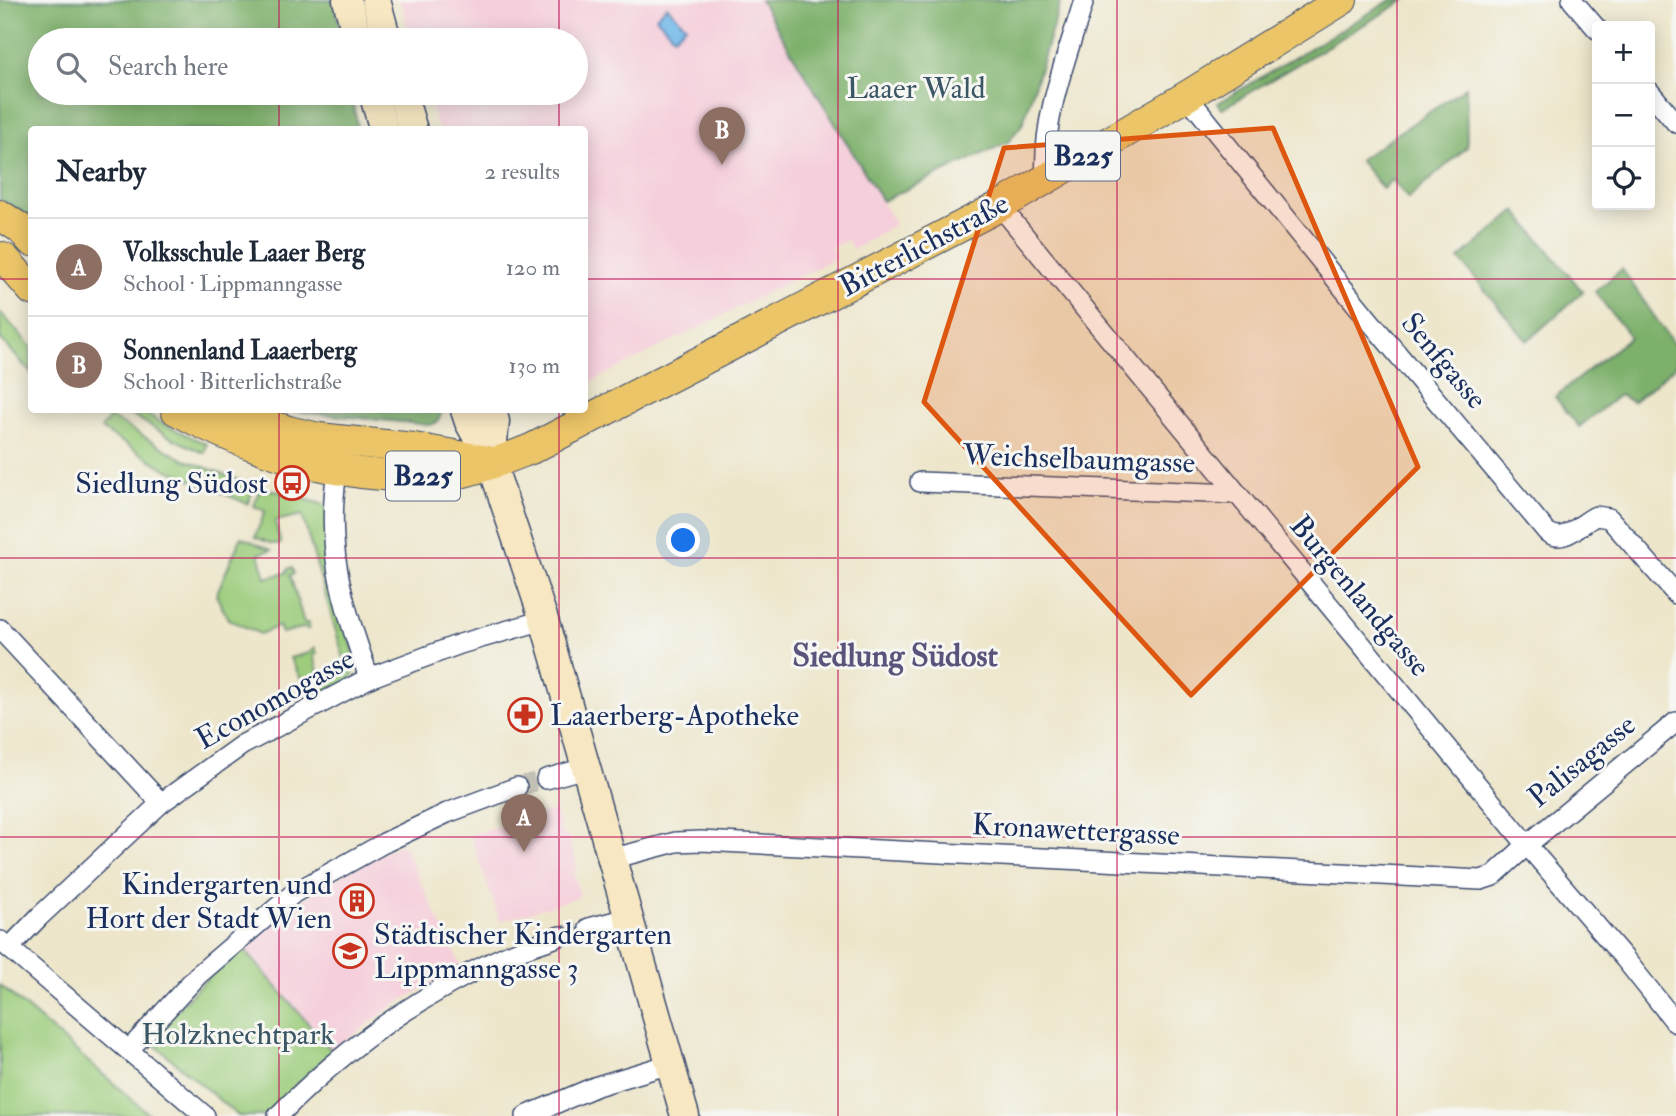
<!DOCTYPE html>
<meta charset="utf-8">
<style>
body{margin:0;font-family:"IM FELL Double Pica",serif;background:#f2f2f3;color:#1f2937}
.controls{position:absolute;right:21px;top:21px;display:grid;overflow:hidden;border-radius:7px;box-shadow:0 4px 18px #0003}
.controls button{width:63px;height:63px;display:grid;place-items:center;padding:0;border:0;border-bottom:2px solid #e0e1e3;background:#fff;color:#1f2937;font:35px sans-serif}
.you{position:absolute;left:684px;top:541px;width:24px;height:24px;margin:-18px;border:5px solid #fff;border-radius:50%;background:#1a73e8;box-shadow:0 0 0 10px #1a73e833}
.badge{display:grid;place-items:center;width:46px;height:46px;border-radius:50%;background:#db2777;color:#fff;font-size:23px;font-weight:700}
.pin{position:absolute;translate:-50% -58px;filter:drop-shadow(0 2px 4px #0008)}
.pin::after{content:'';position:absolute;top:37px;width:24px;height:21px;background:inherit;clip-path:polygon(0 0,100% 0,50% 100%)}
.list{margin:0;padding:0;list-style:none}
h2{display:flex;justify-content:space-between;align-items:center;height:91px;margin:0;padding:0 28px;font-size:30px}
h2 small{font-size:23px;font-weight:400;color:#747a83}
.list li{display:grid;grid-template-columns:46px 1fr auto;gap:21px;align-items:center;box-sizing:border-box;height:98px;padding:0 28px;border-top:2px solid #e0e1e3}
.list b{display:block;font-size:26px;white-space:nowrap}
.list p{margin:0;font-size:23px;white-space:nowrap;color:#747a83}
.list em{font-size:23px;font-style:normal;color:#747a83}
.icon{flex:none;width:38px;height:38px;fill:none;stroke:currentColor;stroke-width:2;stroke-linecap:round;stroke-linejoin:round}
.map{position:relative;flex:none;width:1676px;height:1116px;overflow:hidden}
.search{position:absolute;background:#fff;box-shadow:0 4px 18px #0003;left:28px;top:28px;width:560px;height:77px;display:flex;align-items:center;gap:18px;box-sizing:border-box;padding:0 24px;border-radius:38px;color:#747a83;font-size:26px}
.panel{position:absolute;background:#fff;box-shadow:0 4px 18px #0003;left:28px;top:126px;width:560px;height:287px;border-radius:7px}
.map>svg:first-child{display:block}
</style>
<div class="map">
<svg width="1676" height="1116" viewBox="0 0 1676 1116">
<rect width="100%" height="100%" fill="#f6f6f2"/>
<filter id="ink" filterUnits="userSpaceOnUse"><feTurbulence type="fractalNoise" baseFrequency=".0143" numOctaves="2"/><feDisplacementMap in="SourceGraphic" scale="14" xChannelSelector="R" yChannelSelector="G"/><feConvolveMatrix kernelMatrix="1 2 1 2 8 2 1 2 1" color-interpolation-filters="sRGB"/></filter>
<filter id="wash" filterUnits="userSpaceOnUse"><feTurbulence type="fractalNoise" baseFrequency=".00686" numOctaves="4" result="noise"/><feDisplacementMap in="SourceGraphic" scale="28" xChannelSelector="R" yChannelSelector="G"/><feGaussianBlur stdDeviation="1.57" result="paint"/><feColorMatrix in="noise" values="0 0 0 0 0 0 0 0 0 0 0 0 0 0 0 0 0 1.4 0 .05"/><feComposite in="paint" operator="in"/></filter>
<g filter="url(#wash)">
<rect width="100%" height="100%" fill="#ede6cb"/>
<g fill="#f5cfdb">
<path d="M 400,0 L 760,0 L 895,224 L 853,250 L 847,240 L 831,248 L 836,258 L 585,385 L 584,130 L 438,129 L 427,93 L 576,93 L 576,40 L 412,40 Z"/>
<path d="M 555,810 L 563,835 L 568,834 L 578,869 L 573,871 L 580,897 L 500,921 L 470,835 Z"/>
<path d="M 402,843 L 461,966 L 391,1007 L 332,1051 L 242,947 L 304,899 L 340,876 Z"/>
</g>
<g fill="#9ccc7b" stroke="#5c7e6c" stroke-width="2">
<path d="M 0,312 L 31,347 L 31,373 L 0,338 Z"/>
<path d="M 124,410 L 141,410 L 163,424 L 207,444 L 204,453 L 168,436 Z"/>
<path d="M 110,417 L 181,458 L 254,486 L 248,504 L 166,469 L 101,429 Z"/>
<path d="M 261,487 L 326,505 L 356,666 L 352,678 L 313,701 L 290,658 L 309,653 L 315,648 L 317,654 L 313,655 L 320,677 L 347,669 L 302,515 L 275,521 L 281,544 L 272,544 L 255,537 L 265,511 L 254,506 Z"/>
<path d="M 241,537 L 271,550 L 259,554 L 266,578 L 286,573 L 289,568 L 292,568 L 294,574 L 290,575 L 304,623 L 308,623 L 309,629 L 302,628 L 282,633 L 279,626 L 260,634 L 228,619 L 216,595 Z"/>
<path d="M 242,947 L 332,1051 L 265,1116 L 238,1116 L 149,1040 L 197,988 Z"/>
<path d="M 0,985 L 151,1116 L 0,1116 Z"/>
</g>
<g fill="#7db06b" stroke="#4c7064" stroke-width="2">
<path d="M 0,0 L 333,0 L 343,40 L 40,40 L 40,93 L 351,93 L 358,129 L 32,130 L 31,220 L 16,207 L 0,200 Z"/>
<path d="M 760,0 L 1061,0 L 1023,123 L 1008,142 L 882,201 Z"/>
<path d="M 1391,0 L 1405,0 L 1222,109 L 1218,103 Z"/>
<path d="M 1466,87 L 1467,147 L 1408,199 L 1392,179 L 1383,189 L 1359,160 Z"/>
<path d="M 1516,211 L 1583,292 L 1527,341 L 1459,259 Z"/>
<path d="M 1622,269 L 1676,348 L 1676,366 L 1633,402 L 1619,395 L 1579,427 L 1555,397 L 1630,337 L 1595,292 Z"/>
<path d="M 283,410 L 442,410 L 438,422 L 430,425 Z"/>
</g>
<path fill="#72b9e9" stroke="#4674a4" stroke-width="2" d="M 667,6 L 686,26 L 674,37 L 656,17 Z"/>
</g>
<g filter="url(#ink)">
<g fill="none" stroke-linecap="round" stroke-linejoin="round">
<g stroke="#c3c1b5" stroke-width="19" stroke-dasharray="19 10" stroke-linecap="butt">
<path d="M 517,787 L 546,779"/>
<path d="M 560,936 L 589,928"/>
</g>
<g stroke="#3a4a6e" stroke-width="22">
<g id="street">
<path d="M 1572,0 L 1597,29"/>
<path d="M 1650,92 L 1676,123"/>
<path d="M 1187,96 L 1369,320 L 1547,532 C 1565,545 1580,523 1596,516 L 1609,518 L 1676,594"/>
<path d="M 1046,177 C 1042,116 1067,58 1084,0"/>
<path d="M 1000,206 L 1527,845 L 1625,959 L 1676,1023"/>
<path d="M 337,470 C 325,553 343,601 369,678"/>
<path d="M 920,482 L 1236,494"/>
<path d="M 0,629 L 161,803"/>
<path d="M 546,779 L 585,768"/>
<path d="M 611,859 L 676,842 L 701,841 L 1481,880 L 1493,876 L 1527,845 L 1676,722"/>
<path d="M 589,928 L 628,918"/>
<path d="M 1,941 L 205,1116"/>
<path d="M 9,948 L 39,917 L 161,803 L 242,745 L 369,678 L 460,644 L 544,620"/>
<path d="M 129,1050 L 198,975 L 294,893 L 384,843 L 447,813 L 517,787"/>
<path d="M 278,1116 C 343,1049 420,995 505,956 C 522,948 542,943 560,936"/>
<path d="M 526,1116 L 597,1086 L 670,1064"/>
</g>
</g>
<g stroke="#3a4a6e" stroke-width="31">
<g id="secondary">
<path d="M 347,0 L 358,40"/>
<path d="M 376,0 L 387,40"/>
<path d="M 373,93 L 384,130"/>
<path d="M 402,93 L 413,130"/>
<path d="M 465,410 L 469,422 L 491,462 L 544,620 L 685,1116"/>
<path d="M 491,462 L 495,421 L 491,410"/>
</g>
</g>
<g stroke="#3a4a6e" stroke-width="32">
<g id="primary">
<path d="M 0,215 L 20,228 L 32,241"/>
<path d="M 0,257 L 5,259 L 32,290"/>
<path d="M 176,410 C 260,456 358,485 454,474 C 476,471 510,457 531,449 L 1000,206 L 1187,96 L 1342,0"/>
<path d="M 227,410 L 288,431 L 319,438 L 414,448 L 488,461"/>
</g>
</g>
<use href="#street" stroke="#fff" stroke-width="19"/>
<use href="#secondary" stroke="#f7e8c3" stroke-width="28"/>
<use href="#primary" stroke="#ecc569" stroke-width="30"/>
</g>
</g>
<path fill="#de5710" fill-opacity="0.2" stroke="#de5710" stroke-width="5" stroke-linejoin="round" d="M 1273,128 L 1418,467 L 1191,695 L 924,402 L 1004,148 Z"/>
<path fill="none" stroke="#c2185b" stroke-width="2" stroke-opacity="0.55" d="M 279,0 L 279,40M 559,0 L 559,40M 838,0 L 838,1116M 1117,0 L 1117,1116M 1397,0 L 1397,1116M 279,93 L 279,130M 559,93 L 559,130M 0,279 L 32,279M 584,279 L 1676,279M 279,410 L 279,1116M 559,410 L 559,1116M 0,558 L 1676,558M 0,837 L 1676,837"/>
<defs>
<g id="bus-ring" transform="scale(1.75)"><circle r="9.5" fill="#f6f6f2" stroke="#c8321e" stroke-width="1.5"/><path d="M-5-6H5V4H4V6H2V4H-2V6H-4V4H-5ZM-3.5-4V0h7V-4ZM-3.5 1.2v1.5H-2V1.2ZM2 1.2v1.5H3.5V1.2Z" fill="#c8321e"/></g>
<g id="pharmacy-ring" transform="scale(1.75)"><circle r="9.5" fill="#f6f6f2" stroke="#c8321e" stroke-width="1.5"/><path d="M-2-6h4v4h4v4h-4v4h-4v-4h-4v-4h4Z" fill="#c8321e"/></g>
<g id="building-ring" transform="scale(1.75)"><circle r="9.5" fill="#f6f6f2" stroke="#c8321e" stroke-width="1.5"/><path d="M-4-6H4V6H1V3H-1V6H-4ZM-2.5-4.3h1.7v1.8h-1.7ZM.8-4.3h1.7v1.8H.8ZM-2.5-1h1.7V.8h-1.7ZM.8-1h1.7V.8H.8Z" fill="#c8321e"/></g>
<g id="school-ring" transform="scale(1.75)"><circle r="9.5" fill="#f6f6f2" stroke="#c8321e" stroke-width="1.5"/><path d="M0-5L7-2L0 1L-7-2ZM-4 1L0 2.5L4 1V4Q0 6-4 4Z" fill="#c8321e"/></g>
</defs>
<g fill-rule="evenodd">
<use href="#bus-ring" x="292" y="483"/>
<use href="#pharmacy-ring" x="525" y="715"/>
<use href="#building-ring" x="357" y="901"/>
<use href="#school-ring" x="350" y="951"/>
</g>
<g text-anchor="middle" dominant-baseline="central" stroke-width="6" stroke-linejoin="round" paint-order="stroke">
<g fill="#f6f6f2" stroke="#5d6b8a" stroke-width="2">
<rect x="1046" y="131.5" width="74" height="49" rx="5"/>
<rect x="386" y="451.5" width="74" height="49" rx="5"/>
</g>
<g font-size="28" font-weight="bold" fill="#1b2f5e">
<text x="1083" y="156">B225</text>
<text x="423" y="476">B225</text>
</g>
<g font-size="30" fill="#3b5665" stroke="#f6f6f2">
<text x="916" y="88">Laaer Wald</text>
<text x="238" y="1034">Holzknechtpark</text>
</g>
<g font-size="30" fill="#1b2f5e" stroke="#f6f6f2">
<text transform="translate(924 245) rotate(-28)">Bitterlichstraße</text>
<text transform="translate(1444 361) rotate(50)">Senfgasse</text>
<text transform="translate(1079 459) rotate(2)">Weichselbaumgasse</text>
<text transform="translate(1360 596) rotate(50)">Burgenlandgasse</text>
<text transform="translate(275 699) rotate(-29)">Economogasse</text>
<text transform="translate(1582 761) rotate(-39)">Palisagasse</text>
<text transform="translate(1076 830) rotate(3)">Kronawettergasse</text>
</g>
<g font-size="30" fill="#1b2f5e" stroke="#f6f6f2" text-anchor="end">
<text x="268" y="483">Siedlung Südost</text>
<text x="550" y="715" text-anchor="start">Laaerberg-Apotheke</text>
<text x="332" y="884">Kindergarten und<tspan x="332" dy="34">Hort der Stadt Wien</tspan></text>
<text x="374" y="934" text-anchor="start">Städtischer Kindergarten<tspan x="374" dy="34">Lippmanngasse 3</tspan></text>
</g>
<g font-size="32" font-weight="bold" fill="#5a537b" stroke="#f6f6f2">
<text x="895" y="656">Siedlung Südost</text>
</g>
</g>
</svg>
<div class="controls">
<button>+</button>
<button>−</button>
<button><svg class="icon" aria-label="locate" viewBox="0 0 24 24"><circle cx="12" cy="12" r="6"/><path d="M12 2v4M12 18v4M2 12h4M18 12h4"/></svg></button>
</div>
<div class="you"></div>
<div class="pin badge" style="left:524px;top:852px;background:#8d6e63">A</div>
<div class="pin badge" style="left:722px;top:165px;background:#8d6e63">B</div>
<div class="search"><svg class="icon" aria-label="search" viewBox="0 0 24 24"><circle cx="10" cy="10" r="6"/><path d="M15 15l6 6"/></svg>Search here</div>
<section class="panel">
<h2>Nearby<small>2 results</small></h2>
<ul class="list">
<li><span class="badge" style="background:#8d6e63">A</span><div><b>Volksschule Laaer Berg</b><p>School · Lippmanngasse</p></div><em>120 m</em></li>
<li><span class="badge" style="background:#8d6e63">B</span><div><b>Sonnenland Laaerberg</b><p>School · Bitterlichstraße</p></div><em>130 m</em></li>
</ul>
</section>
</div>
